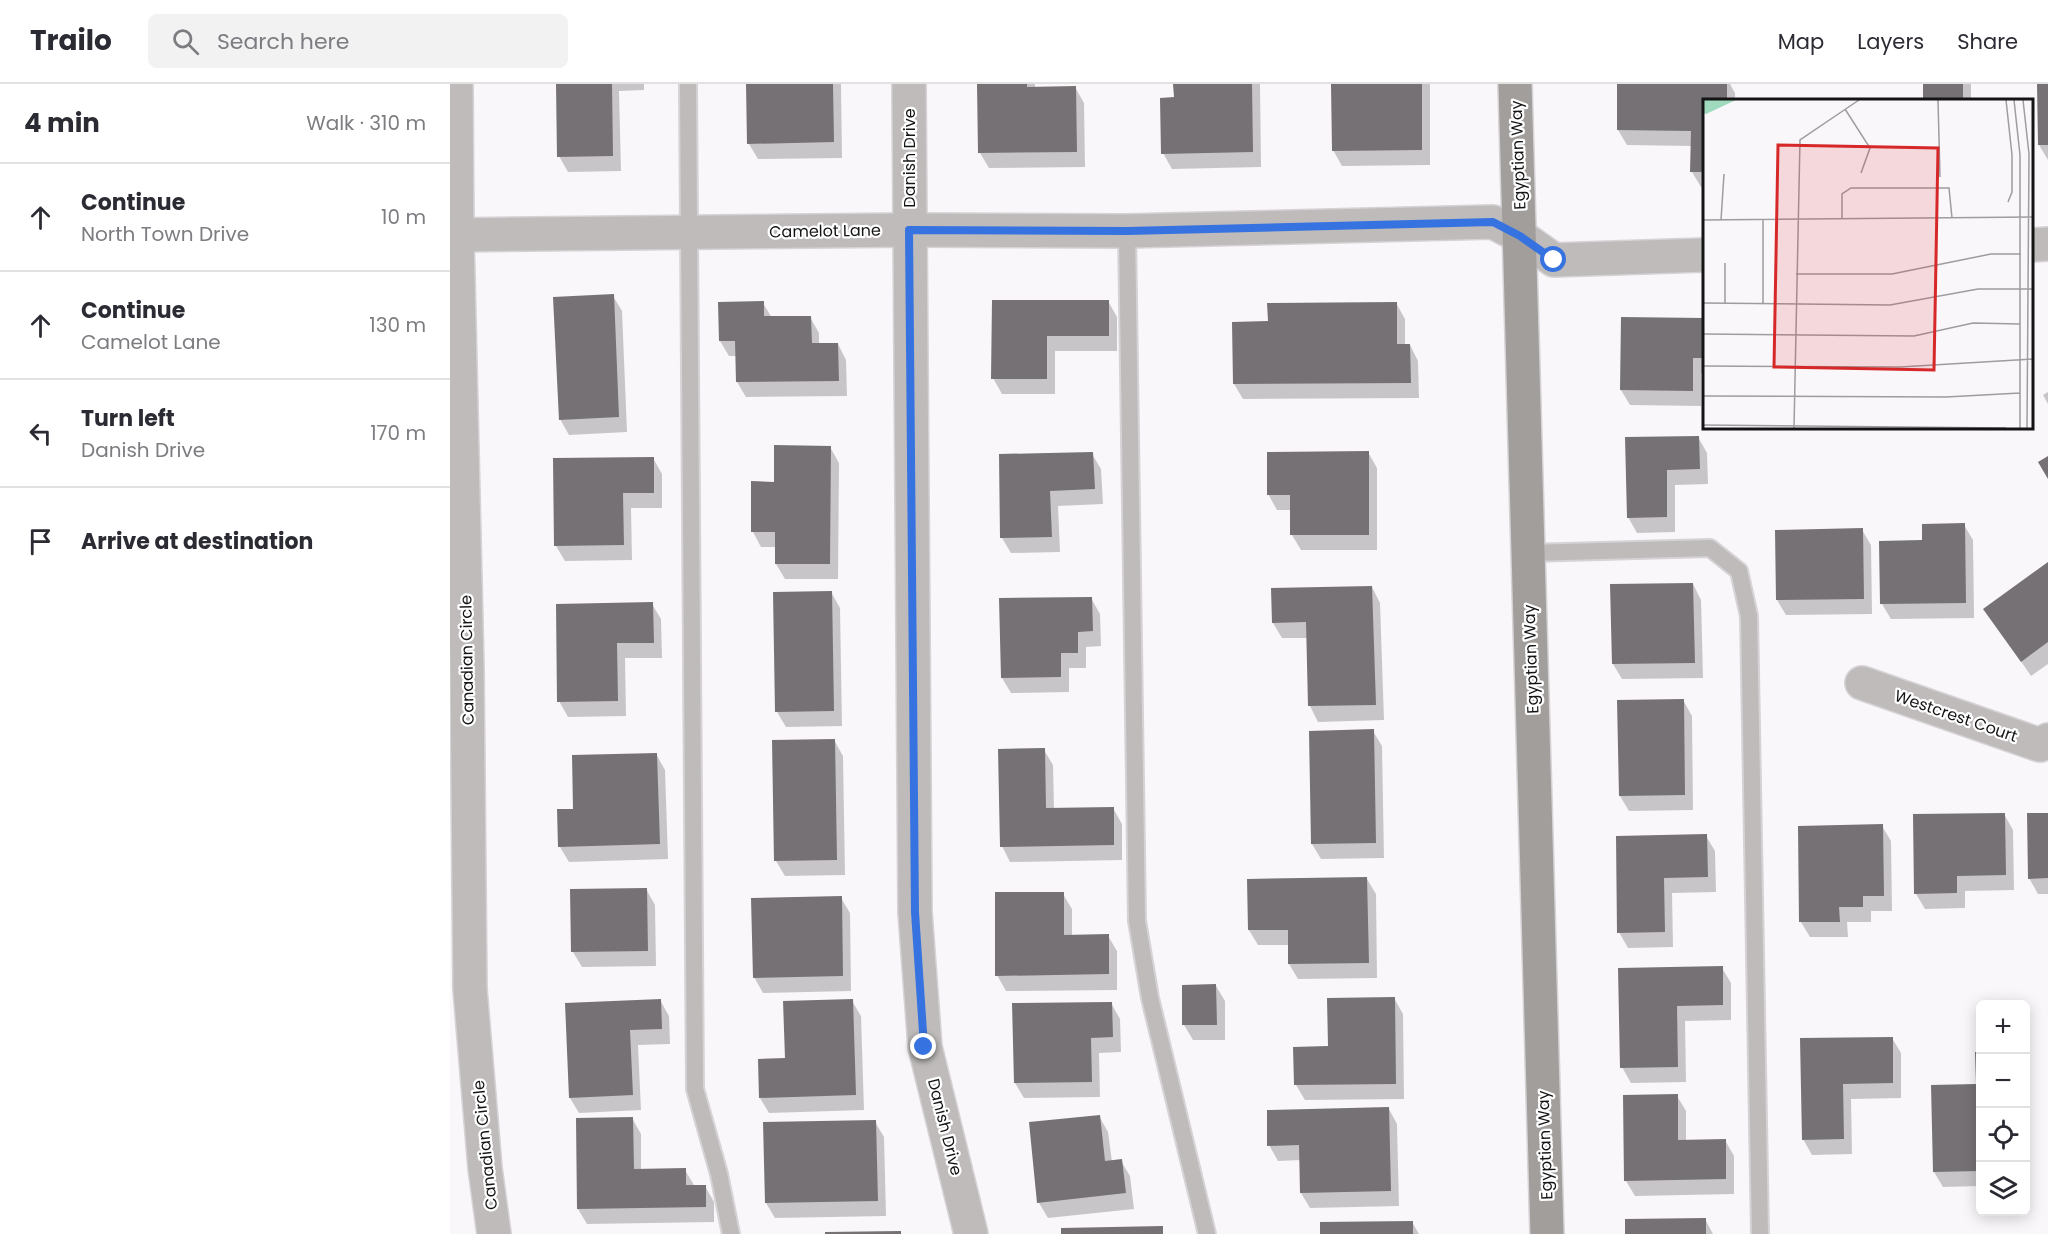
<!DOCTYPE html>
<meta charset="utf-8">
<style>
body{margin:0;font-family:Poppins,sans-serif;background:#f2f2f3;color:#2b2b33}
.controls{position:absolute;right:18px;bottom:18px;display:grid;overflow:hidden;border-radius:9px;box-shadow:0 3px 15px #0003}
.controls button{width:54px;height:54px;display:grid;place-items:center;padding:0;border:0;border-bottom:2px solid #e1e1e2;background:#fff;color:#2b2b33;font:30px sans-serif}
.stop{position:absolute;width:18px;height:18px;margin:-14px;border:4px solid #3673e1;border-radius:50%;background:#fff}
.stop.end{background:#3673e1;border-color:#fff;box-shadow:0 2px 6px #0008}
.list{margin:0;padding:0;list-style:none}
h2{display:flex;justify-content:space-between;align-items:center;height:78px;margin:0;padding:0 24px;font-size:26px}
h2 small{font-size:20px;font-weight:400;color:#7c7c81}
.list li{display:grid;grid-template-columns:39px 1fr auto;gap:18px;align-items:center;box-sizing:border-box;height:108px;padding:0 24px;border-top:2px solid #e1e1e2}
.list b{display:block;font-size:22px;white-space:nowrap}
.list p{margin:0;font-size:20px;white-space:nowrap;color:#7c7c81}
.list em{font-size:20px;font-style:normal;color:#7c7c81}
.icon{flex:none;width:33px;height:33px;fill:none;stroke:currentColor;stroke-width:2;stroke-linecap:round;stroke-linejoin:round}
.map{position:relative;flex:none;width:1598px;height:1150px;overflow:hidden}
header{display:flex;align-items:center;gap:36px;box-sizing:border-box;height:84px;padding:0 30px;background:#fff;border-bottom:2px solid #e1e1e2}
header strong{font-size:28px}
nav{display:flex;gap:33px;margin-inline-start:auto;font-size:21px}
.search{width:420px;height:54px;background:#f2f2f3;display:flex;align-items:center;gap:15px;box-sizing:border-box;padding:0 21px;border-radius:9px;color:#7c7c81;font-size:22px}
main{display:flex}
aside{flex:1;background:#fff}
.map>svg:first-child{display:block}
</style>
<header>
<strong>Trailo</strong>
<div class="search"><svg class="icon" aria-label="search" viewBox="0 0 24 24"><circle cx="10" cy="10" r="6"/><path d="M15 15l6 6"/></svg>Search here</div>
<nav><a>Map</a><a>Layers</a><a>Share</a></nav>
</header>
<main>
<aside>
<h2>4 min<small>Walk · 310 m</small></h2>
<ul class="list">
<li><svg class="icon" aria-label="ahead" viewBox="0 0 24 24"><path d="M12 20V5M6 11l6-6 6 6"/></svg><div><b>Continue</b><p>North Town Drive</p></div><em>10 m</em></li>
<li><svg class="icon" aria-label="ahead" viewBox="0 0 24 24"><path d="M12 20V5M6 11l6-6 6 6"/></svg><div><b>Continue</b><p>Camelot Lane</p></div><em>130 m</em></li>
<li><svg class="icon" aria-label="left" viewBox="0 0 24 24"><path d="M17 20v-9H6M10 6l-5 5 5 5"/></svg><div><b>Turn left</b><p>Danish Drive</p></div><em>170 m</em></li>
<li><svg class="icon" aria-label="arrive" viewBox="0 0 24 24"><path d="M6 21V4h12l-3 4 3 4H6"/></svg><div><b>Arrive at destination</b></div></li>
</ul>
</aside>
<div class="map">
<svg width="1598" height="1150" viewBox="0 0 1598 1150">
<rect width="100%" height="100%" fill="#faf7fb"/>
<g fill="#0003">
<path d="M 107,0 L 194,0 L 194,6 L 169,7 L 171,87 L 118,88 L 109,72 Z"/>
<path d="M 298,0 L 391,0 L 392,74 L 308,75 L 299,60 Z"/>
<path d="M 529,0 L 585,0 L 585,4 L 625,3 L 634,19 L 635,83 L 539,84 L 530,69 Z"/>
<path d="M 725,0 L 810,0 L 811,83 L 722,85 L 713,69 L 725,15 Z"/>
<path d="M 882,0 L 980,0 L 980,81 L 892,82 L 883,66 Z"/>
<path d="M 1169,0 L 1280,0 L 1285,9 L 1285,16 L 1254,16 L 1254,103 L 1251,103 L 1242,88 L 1242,62 L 1177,61 L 1168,46 Z"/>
<rect x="1474" y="0" width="47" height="16"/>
<path d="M 1588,0 L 1598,0 L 1598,76 L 1589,61 Z"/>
<path d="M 163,212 L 172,227 L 177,348 L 119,351 L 110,335 Z"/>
<path d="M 543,217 L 658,217 L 667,233 L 667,267 L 605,267 L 605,310 L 552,310 L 543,294 Z"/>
<path d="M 313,219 L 322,234 L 360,233 L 369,249 L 369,261 L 388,260 L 396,276 L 397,312 L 296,313 L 287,298 L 287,272 L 279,272 L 270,257 Z"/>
<path d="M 946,219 L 955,235 L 955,262 L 960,261 L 968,277 L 969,314 L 793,315 L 784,300 L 784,239 L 819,239 Z"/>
<path d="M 1172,235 L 1254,236 L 1254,289 L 1251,289 L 1251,322 L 1180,321 L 1171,306 Z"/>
<path d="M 1598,308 L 1598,320 L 1593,311 Z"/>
<path d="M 1248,353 L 1257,369 L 1258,400 L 1225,401 L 1225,448 L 1187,449 L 1178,433 L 1177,354 Z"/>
<path d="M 380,363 L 389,379 L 388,495 L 335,495 L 326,480 L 326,463 L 311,463 L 303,448 L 325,399 Z"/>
<path d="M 918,368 L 927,384 L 927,466 L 851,466 L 842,451 L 842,426 L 827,426 L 818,410 Z"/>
<path d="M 642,370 L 651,385 L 653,420 L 608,422 L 610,468 L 561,469 L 552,454 L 550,372 Z"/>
<path d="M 203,374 L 212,390 L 212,424 L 181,424 L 182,476 L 115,477 L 106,462 Z"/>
<path d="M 1514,441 L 1523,456 L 1524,534 L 1441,535 L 1432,520 Z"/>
<path d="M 1412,446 L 1421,461 L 1422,530 L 1336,531 L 1327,516 Z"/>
<path d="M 1598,480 L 1598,580 L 1581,592 L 1535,525 Z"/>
<path d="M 1243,500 L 1251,516 L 1253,594 L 1172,595 L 1163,580 Z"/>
<path d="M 922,503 L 930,519 L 934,636 L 868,638 L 860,622 L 858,554 L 832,554 L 823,539 L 823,506 Z"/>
<path d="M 381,508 L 390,524 L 392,642 L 336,643 L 327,628 Z"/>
<path d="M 641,514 L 650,530 L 651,562 L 636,563 L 636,584 L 619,584 L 619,608 L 561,609 L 552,594 L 551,516 Z"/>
<path d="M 202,520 L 211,535 L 212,574 L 175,574 L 176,632 L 118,633 L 109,617 Z"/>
<path d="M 1233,616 L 1242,632 L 1243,726 L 1179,727 L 1170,712 Z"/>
<path d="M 923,647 L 932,662 L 934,774 L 871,775 L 862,760 Z"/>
<path d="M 384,656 L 393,672 L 395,791 L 335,792 L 326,777 L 324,657 Z"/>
<path d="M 594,666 L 603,681 L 604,725 L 663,724 L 672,740 L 672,776 L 560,778 L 552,762 Z"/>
<path d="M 206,670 L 215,686 L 218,775 L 119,778 L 110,763 L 125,726 Z"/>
<path d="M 1554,730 L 1563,746 L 1564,806 L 1515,807 L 1515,824 L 1475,825 L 1466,810 Z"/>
<path d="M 1598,730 L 1598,810 L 1588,810 L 1579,794 Z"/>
<path d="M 1432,742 L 1441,757 L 1442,827 L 1421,827 L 1421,838 L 1397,838 L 1398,853 L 1360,853 L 1351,838 Z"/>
<path d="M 1256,752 L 1265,767 L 1266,808 L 1222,809 L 1223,863 L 1178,864 L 1169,848 L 1167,754 Z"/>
<path d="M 917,795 L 926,810 L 927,894 L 848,895 L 839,880 L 839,861 L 808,861 L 799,846 Z"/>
<path d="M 196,805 L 205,821 L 206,882 L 132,883 L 123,868 Z"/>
<path d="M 613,810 L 622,825 L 622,852 L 658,852 L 667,867 L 667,906 L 556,907 L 547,891 Z"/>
<path d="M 391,814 L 400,829 L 401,907 L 313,909 L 304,893 Z"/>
<path d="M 1272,884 L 1281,899 L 1281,936 L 1235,937 L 1236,998 L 1181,999 L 1172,983 L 1170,886 Z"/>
<path d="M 766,902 L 775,917 L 775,956 L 743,956 L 734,941 Z"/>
<path d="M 944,914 L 953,930 L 954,1015 L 855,1016 L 846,1001 L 880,964 Z"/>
<path d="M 210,916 L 219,932 L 220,960 L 188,961 L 191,1026 L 129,1029 L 120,1014 L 116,921 Z"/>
<path d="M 402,917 L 411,932 L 414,1026 L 319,1029 L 310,1014 Z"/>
<path d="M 661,919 L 670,935 L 671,968 L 649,969 L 650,1013 L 574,1014 L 565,999 Z"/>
<path d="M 1442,954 L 1451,969 L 1451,1014 L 1401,1015 L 1402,1070 L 1362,1071 L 1353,1055 L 1351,956 Z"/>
<path d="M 1527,969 L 1530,969 L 1530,1102 L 1493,1103 L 1484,1088 L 1527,1002 Z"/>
<path d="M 1227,1012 L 1236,1027 L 1236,1057 L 1275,1056 L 1284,1072 L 1284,1110 L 1185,1112 L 1176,1097 Z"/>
<path d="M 939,1025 L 947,1040 L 949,1122 L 860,1124 L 851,1109 L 851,1076 L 828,1077 L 819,1061 Z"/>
<path d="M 649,1032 L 658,1048 L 662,1078 L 671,1077 L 680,1092 L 684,1125 L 598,1134 L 589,1119 L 580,1039 Z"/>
<path d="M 182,1034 L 191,1050 L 191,1086 L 235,1086 L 244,1101 L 255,1102 L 264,1118 L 264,1138 L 137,1140 L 128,1125 Z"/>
<path d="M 425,1038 L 434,1053 L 436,1132 L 325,1134 L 316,1119 Z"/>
<path d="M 1255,1135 L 1263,1150 L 1177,1150 Z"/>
<path d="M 962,1138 L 969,1150 L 872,1150 Z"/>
</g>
<g fill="#757174">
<path d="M 106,0 L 162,0 L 163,72 L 107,73 Z"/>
<path d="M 296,0 L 383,0 L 384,58 L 297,60 Z"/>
<path d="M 527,0 L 577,0 L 577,3 L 626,2 L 627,68 L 528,69 Z"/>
<path d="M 723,0 L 802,0 L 803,68 L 711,70 L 710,14 L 724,13 Z"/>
<path d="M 881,0 L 972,0 L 972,66 L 882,67 Z"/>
<path d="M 1167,0 L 1277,0 L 1277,16 L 1254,16 L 1254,88 L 1240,88 L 1241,47 L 1167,46 Z"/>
<rect x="1473" y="0" width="40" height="16"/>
<path d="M 1587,0 L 1598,0 L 1598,61 L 1588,61 Z"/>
<path d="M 164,210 L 169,333 L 109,336 L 103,213 Z"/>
<path d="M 542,216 L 659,216 L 659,252 L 597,252 L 597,295 L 541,295 Z"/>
<path d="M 314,217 L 314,232 L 361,232 L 362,259 L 388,259 L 389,297 L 286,298 L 285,257 L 269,257 L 268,218 Z"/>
<path d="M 947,218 L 947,260 L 960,260 L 961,299 L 783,300 L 782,238 L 818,237 L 817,219 Z"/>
<path d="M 1171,233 L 1254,234 L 1254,274 L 1243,274 L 1243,307 L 1170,306 Z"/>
<path d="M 1249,352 L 1250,385 L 1217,386 L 1217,433 L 1177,434 L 1175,353 Z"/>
<path d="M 324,361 L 381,362 L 380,480 L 325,480 L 325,448 L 301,448 L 301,397 L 324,398 Z"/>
<path d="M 919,367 L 919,451 L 840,451 L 840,411 L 817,411 L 817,368 Z"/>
<path d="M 643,368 L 645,405 L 600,407 L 602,453 L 550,454 L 549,370 Z"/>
<path d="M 1598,372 L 1598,395 L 1588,378 Z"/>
<path d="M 204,373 L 204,409 L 173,409 L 174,461 L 104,462 L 103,374 Z"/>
<path d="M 1515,439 L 1516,519 L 1430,520 L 1429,457 L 1472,456 L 1472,440 Z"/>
<path d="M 1413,444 L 1414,515 L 1326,516 L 1325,446 Z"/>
<path d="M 1598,478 L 1598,558 L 1571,578 L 1533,525 Z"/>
<path d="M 1243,499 L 1245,579 L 1162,580 L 1160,500 Z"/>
<path d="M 922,502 L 926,621 L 858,622 L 856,538 L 822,539 L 821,504 Z"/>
<path d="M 382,507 L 384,627 L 325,628 L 323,508 Z"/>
<path d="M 642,513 L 643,547 L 628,548 L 628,569 L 611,569 L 611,593 L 551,594 L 549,514 Z"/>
<path d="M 203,518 L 204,559 L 167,559 L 168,617 L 107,618 L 106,520 Z"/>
<path d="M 1234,615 L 1235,711 L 1169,712 L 1167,616 Z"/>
<path d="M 924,645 L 926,759 L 861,760 L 859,647 Z"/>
<path d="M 385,655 L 387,776 L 324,777 L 322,656 Z"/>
<path d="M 595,664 L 596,724 L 664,723 L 664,761 L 550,763 L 548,665 Z"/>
<path d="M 207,669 L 210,760 L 108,763 L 107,725 L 123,725 L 122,671 Z"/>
<path d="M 1555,729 L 1556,791 L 1507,792 L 1507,809 L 1464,810 L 1463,730 Z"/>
<path d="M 1577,729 L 1598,729 L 1598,794 L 1578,795 Z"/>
<path d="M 1433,740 L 1434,812 L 1413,812 L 1413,823 L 1389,823 L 1390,838 L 1349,838 L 1348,742 Z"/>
<path d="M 1257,750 L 1258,793 L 1214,794 L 1215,848 L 1167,849 L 1166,752 Z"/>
<path d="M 917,793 L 919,879 L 838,880 L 838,846 L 798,846 L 797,795 Z"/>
<path d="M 197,804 L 198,867 L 121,868 L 120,805 Z"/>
<path d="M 545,808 L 614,808 L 614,851 L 659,850 L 659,890 L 545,892 Z"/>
<path d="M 392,812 L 393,892 L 303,894 L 301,814 Z"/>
<path d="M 1273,882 L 1273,921 L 1227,922 L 1228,983 L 1170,984 L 1168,884 Z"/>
<path d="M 766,900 L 767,941 L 732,941 L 732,901 Z"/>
<path d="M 945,913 L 946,1000 L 844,1001 L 843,963 L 878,962 L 877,914 Z"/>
<path d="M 211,915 L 212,945 L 180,946 L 183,1011 L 119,1014 L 115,919 Z"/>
<path d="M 403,915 L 406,1011 L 309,1014 L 308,975 L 335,974 L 333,917 Z"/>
<path d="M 662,918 L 663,953 L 641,954 L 642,998 L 564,999 L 562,919 Z"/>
<path d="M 1443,953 L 1443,999 L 1393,1000 L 1394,1055 L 1352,1056 L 1350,954 Z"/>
<path d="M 1525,968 L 1530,968 L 1530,1087 L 1483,1088 L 1481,1001 L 1526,1000 Z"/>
<path d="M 1228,1010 L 1228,1056 L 1276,1055 L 1276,1095 L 1174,1097 L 1173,1011 Z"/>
<path d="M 939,1023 L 941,1107 L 850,1109 L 849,1061 L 817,1062 L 817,1026 Z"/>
<path d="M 650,1031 L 655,1077 L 672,1075 L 676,1109 L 587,1119 L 579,1038 Z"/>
<path d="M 183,1033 L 184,1085 L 236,1084 L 236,1101 L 256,1101 L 256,1123 L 127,1125 L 126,1034 Z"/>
<path d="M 426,1036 L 428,1117 L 315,1119 L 313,1038 Z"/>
<path d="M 1256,1134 L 1256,1150 L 1175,1150 L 1175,1135 Z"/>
<path d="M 963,1137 L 963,1150 L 870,1150 L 870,1138 Z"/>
<path d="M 713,1142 L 713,1150 L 611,1150 L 611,1144 Z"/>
<path d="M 451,1147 L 451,1150 L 375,1150 L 375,1148 Z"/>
</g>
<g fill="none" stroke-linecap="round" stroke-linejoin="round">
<g stroke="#d5d3d6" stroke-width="20">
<g id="lane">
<path d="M 238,0 L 245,1005 L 269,1090 L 281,1150"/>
<path d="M 677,147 L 687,837 L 700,914 L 757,1150"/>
<path d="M 1078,469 L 1260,464 L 1289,487 L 1299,532 L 1310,1150"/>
</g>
</g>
<g stroke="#d5d3d6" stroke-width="36">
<g id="street">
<path d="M 6,0 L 7,151 L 17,585 L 20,905 L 35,1084 L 44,1150"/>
<path d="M 459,0 L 465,828 L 475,963 L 521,1150"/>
<path d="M 0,151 L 459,146 L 677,147 L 1043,138 L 1070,152 L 1104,176 L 1254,171"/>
<path d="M 1582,161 L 1598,160"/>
<path d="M 1412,599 L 1590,661 L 1598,656"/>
</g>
</g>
<g stroke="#d5d3d6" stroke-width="36">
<path id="secondary" d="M 1065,0 L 1097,1150"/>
</g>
<use href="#lane" stroke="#bebbba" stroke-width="16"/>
<use href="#street" stroke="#bebbba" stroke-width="33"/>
<use href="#secondary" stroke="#a19e9c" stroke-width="33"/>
</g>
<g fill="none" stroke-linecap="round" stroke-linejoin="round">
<path stroke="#3673e1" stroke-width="8" d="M 474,963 L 465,828 L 459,146 L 677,147 L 1043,138 L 1070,152 L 1104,176"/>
</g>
<g text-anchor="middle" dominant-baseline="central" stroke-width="4.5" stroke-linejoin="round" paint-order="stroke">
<g font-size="16" fill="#151415" stroke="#fff">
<text transform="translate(1068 71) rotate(-92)">Egyptian Way</text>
<text transform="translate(459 74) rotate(-90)">Danish Drive</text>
<text transform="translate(375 147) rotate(-1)">Camelot Lane</text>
<text transform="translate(1081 575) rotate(-92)">Egyptian Way</text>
<text transform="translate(17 576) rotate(-91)">Canadian Circle</text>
<text transform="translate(1506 632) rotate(19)">Westcrest Court</text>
<text transform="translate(495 1043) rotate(76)">Danish Drive</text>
<text transform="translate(35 1061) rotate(-96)">Canadian Circle</text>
<text transform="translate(1095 1061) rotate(-92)">Egyptian Way</text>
</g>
</g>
<g transform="translate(1253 15)">
<rect width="330" height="330" fill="#faf7fb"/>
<path d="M 0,1 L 33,1 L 3,15 L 0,14 Z" fill="#a0dabe"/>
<path fill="none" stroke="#9e9c9f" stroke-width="1.5" d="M 235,1 L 237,78M 303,1 L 309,56 L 309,93 L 305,103M 311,1 L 317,56 L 317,329M 320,1 L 326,55 L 324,329M 142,10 L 167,49 L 158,74M 139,120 L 139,95 L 148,89 L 246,89 L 249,119M 0,121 L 330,118M 18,121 L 21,75M 60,121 L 60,204M 22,164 L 22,204M 93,175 L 189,175 L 288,155 L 318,155M 0,204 L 187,206 L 275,190 L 330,190M 0,235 L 211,237 L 270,224 L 317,225M 0,267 L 197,268 L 330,260M 0,297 L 243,298 L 317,294M 0,326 L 303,329M 91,329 L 97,41 L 156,1"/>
<path fill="#d62828" fill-opacity="0.15" stroke="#d62828" stroke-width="3" d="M 75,46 L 235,49 L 231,271 L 71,268 Z"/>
<rect width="330" height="330" fill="none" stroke="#151415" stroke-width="3"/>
</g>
</svg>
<div class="controls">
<button>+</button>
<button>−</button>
<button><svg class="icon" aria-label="locate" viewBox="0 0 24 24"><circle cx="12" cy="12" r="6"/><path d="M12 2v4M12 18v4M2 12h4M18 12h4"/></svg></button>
<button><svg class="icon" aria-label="layers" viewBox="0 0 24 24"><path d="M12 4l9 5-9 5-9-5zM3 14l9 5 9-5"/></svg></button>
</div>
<div class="stop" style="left:1104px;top:176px"></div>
<div class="stop end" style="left:474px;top:963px"></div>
</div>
</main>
